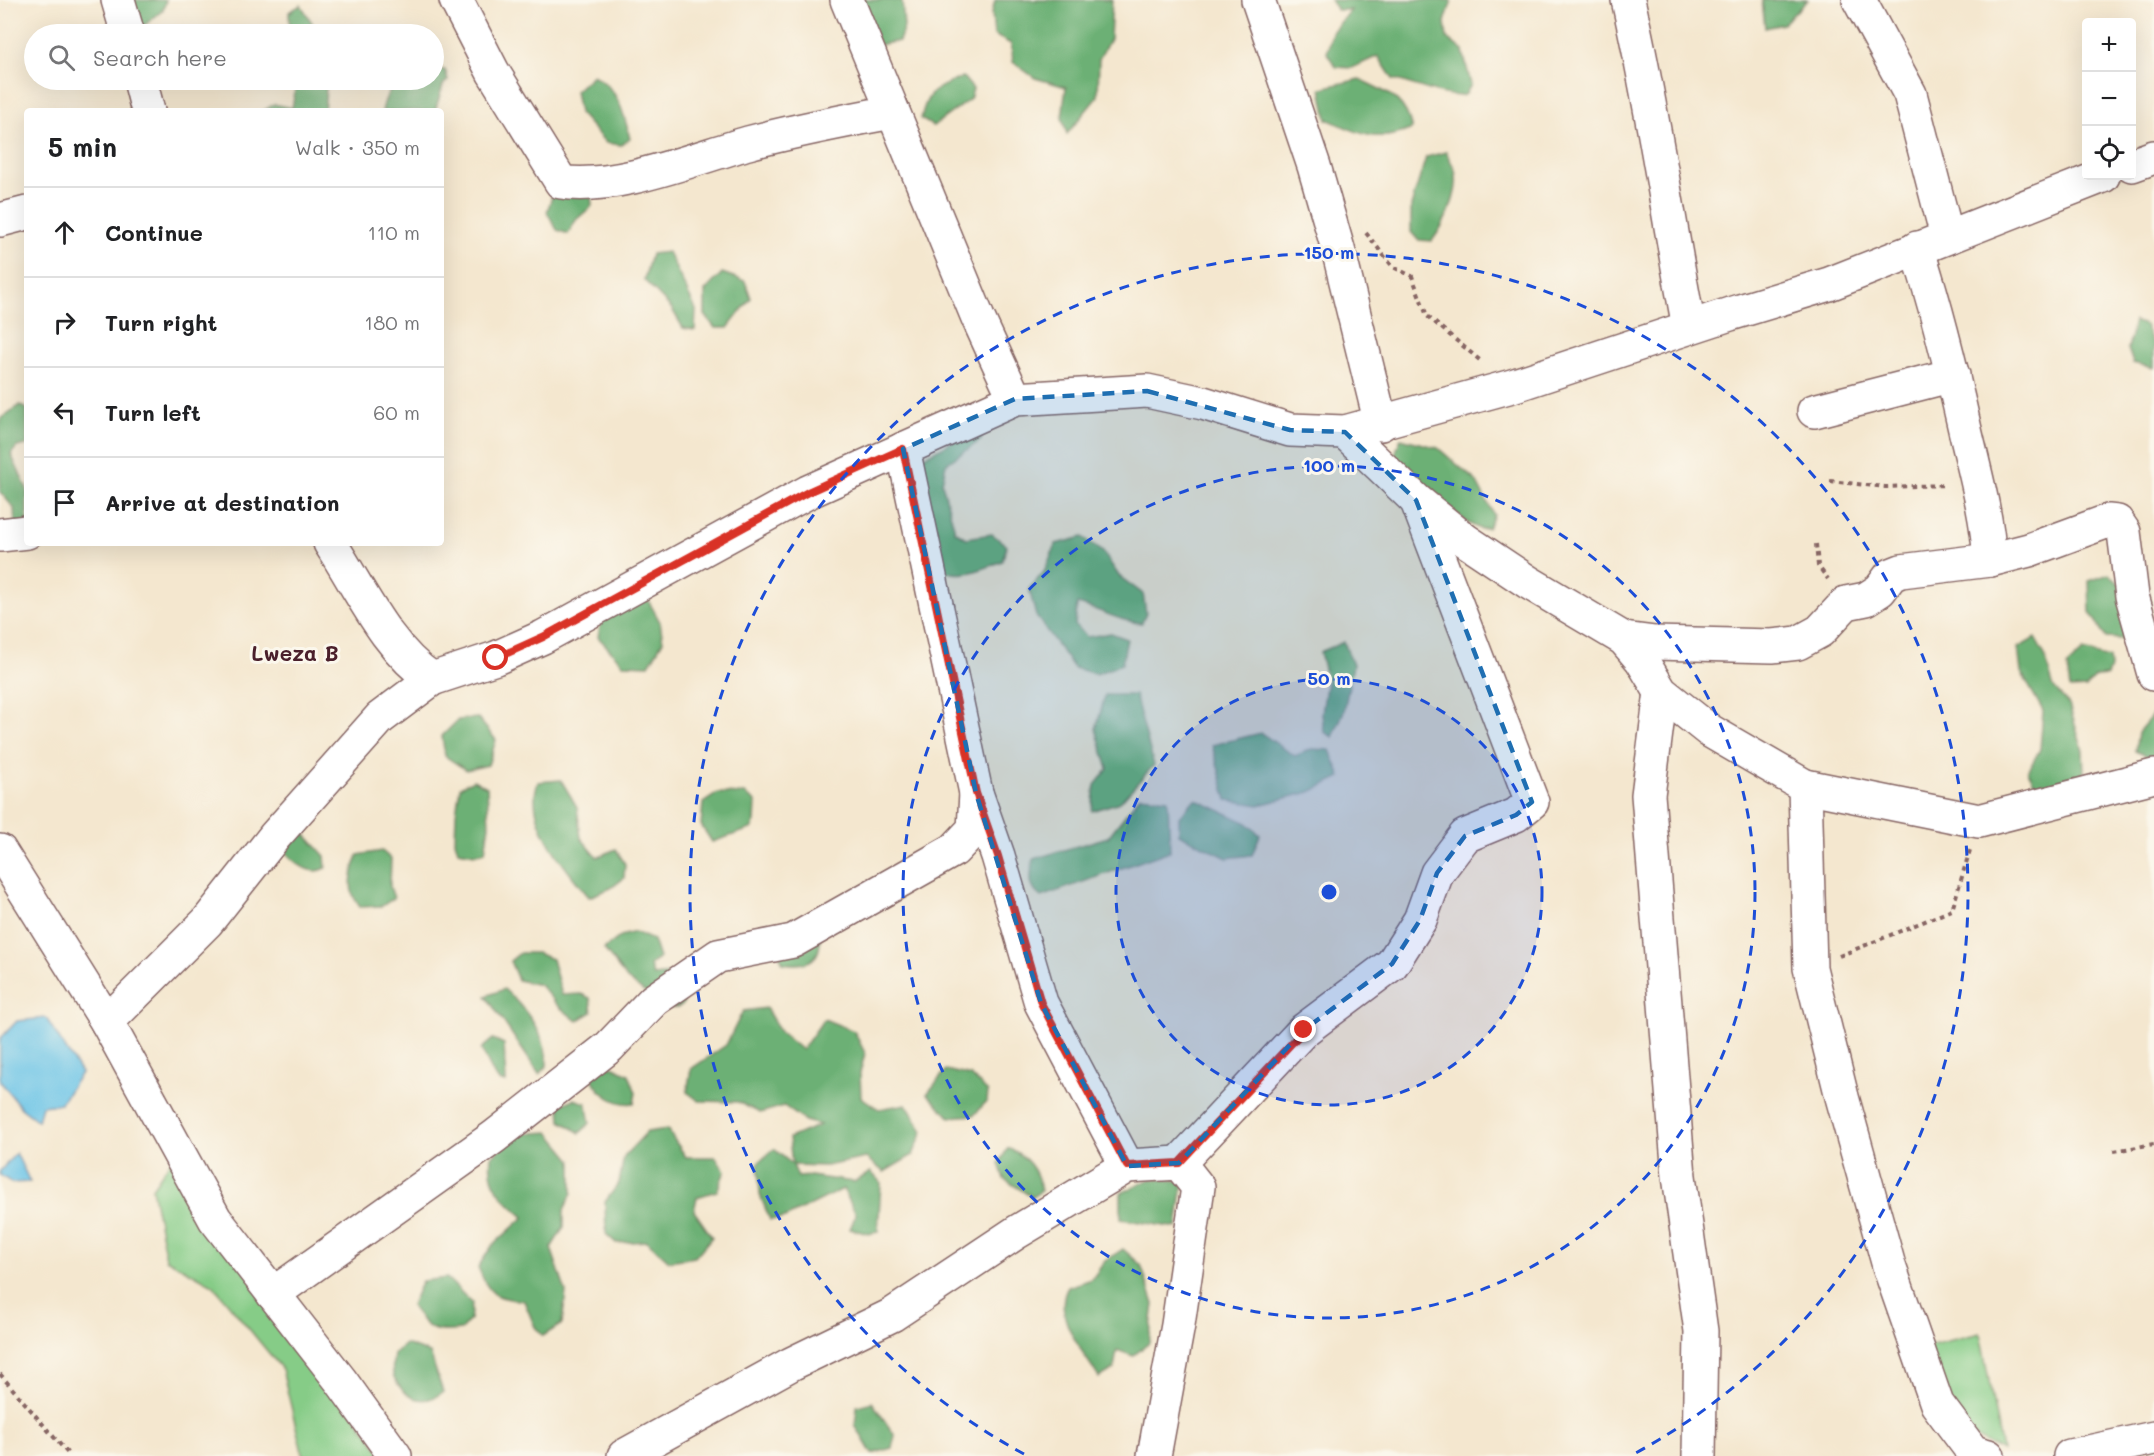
<!DOCTYPE html>
<meta charset="utf-8">
<style>
body{margin:0;font-family:Mali,sans-serif;background:#f2f2f2;color:#202124}
.controls{position:absolute;right:18px;top:18px;display:grid;overflow:hidden;border-radius:6px;box-shadow:0 6px 24px #0002}
.controls button{width:54px;height:54px;display:grid;place-items:center;padding:0;border:0;border-bottom:2px solid #e0e0e0;background:#fff;color:#202124;font:30px sans-serif}
.stop{position:absolute;width:18px;height:18px;margin:-14px;border:4px solid #d93025;border-radius:50%;background:#fff}
.stop.end{background:#d93025;border-color:#fff;box-shadow:0 2px 6px #0008}
.list{margin:0;padding:0;list-style:none}
h2{display:flex;justify-content:space-between;align-items:center;height:78px;margin:0;padding:0 24px;font-size:26px}
h2 small{font-size:20px;font-weight:400;color:#757577}
.list li{display:grid;grid-template-columns:39px 1fr auto;gap:18px;align-items:center;box-sizing:border-box;height:90px;padding:0 24px;border-top:2px solid #e0e0e0}
.list b{display:block;font-size:22px;white-space:nowrap}
.list em{font-size:20px;font-style:normal;color:#757577}
.icon{flex:none;width:33px;height:33px;fill:none;stroke:currentColor;stroke-width:2;stroke-linecap:round;stroke-linejoin:round}
.map{position:relative;flex:none;width:2154px;height:1456px;overflow:hidden}
.search{position:absolute;background:#fff;box-shadow:0 6px 24px #0002;left:24px;top:24px;width:420px;height:66px;display:flex;align-items:center;gap:15px;box-sizing:border-box;padding:0 21px;border-radius:33px;color:#757577;font-size:22px}
.panel{position:absolute;background:#fff;box-shadow:0 6px 24px #0002;left:24px;top:108px;width:420px;height:438px;border-radius:6px}
.map>svg:first-child{display:block}
</style>
<div class="map">
<svg width="2154" height="1456" viewBox="0 0 2154 1456">
<rect width="100%" height="100%" fill="#fbf7ec"/>
<filter id="ink" filterUnits="userSpaceOnUse"><feTurbulence type="fractalNoise" baseFrequency=".0167" numOctaves="2"/><feDisplacementMap in="SourceGraphic" scale="12" xChannelSelector="R" yChannelSelector="G"/><feConvolveMatrix kernelMatrix="1 2 1 2 8 2 1 2 1" color-interpolation-filters="sRGB"/></filter>
<filter id="wash" filterUnits="userSpaceOnUse"><feTurbulence type="fractalNoise" baseFrequency=".008" numOctaves="4" result="noise"/><feDisplacementMap in="SourceGraphic" scale="24" xChannelSelector="R" yChannelSelector="G"/><feGaussianBlur stdDeviation="1.35" result="paint"/><feColorMatrix in="noise" values="0 0 0 0 0 0 0 0 0 0 0 0 0 0 0 0 0 1.4 0 .05"/><feComposite in="paint" operator="in"/></filter>
<g filter="url(#wash)">
<rect width="100%" height="100%" fill="#f4e7cf"/>
<g fill="#86cc87" stroke="#687659" stroke-width="1.5">
<path d="M 171,1160 L 384,1456 L 303,1456 L 282,1369 L 213,1285 L 166,1259 L 152,1188 Z"/>
<path d="M 1980,1333 L 2002,1451 L 1961,1430 L 1928,1346 Z"/>
</g>
<g fill="#6cb074" stroke="#5b6850" stroke-width="1.5">
<path d="M 112,0 L 166,0 L 163,10 L 141,28 Z"/>
<path d="M 861,0 L 902,0 L 904,27 L 899,41 L 879,45 Z"/>
<path d="M 995,0 L 1112,0 L 1110,39 L 1099,59 L 1098,96 L 1067,134 L 1062,118 L 1066,87 L 1035,78 L 1013,62 L 1011,44 L 994,35 L 992,13 Z"/>
<path d="M 1330,0 L 1452,0 L 1445,22 L 1447,38 L 1463,51 L 1471,85 L 1465,95 C 1445,99 1415,84 1393,79 L 1378,56 L 1352,68 L 1336,67 L 1327,53 L 1332,32 L 1351,10 L 1337,10 Z"/>
<path d="M 1762,0 L 1808,0 L 1783,24 L 1765,28 Z"/>
<path d="M 301,5 L 319,34 L 290,34 L 289,12 Z"/>
<path d="M 434,69 L 445,70 L 448,80 L 443,85 L 435,111 L 382,111 C 390,76 404,80 434,80 Z"/>
<path d="M 593,75 C 618,88 624,112 630,139 L 621,145 L 606,143 L 579,113 L 575,91 Z"/>
<path d="M 963,77 L 973,89 L 970,99 L 933,126 L 921,119 C 927,89 937,88 963,77 Z"/>
<path d="M 1359,79 C 1387,93 1405,97 1412,129 C 1377,144 1360,134 1327,119 L 1321,88 Z"/>
<path d="M 297,80 L 327,80 L 324,111 L 263,111 L 274,104 L 292,108 Z"/>
<path d="M 1446,152 C 1449,159 1455,167 1456,174 C 1459,195 1444,225 1432,241 L 1418,240 L 1411,232 L 1411,206 L 1426,157 Z"/>
<path d="M 554,190 L 591,194 L 592,206 L 576,220 L 568,234 L 557,230 L 547,212 Z"/>
<path d="M 668,252 L 696,310 L 695,330 L 683,328 L 672,309 L 644,280 L 651,254 Z"/>
<path d="M 722,273 L 745,281 L 751,298 L 728,328 L 715,328 L 705,315 L 705,291 Z"/>
<path d="M 2134,321 L 2145,325 L 2154,346 L 2154,368 L 2133,363 L 2128,349 Z"/>
<path d="M 20,405 L 27,409 L 27,445 L 17,447 L 11,454 L 27,489 L 27,536 L 15,523 L 14,508 L 0,492 L 0,419 Z"/>
<path d="M 981,427 L 981,440 L 946,464 L 942,483 L 955,531 L 966,538 L 992,534 L 1007,546 L 1002,561 C 966,577 957,577 920,565 L 915,461 Z"/>
<path d="M 1401,438 L 1438,448 L 1476,481 L 1494,515 L 1488,528 L 1480,529 L 1468,523 L 1392,462 Z"/>
<path d="M 1083,537 L 1103,552 L 1119,576 L 1143,594 L 1146,613 L 1142,623 C 1119,622 1100,609 1077,604 L 1075,625 L 1087,637 L 1111,633 L 1127,639 L 1122,664 L 1096,674 L 1074,668 L 1036,616 L 1029,589 L 1044,572 L 1056,544 Z"/>
<path d="M 2109,574 L 2124,588 L 2130,636 L 2123,639 L 2106,638 L 2090,612 L 2089,581 Z"/>
<path d="M 647,598 L 660,622 L 663,641 L 649,665 L 623,664 L 598,637 L 602,614 Z"/>
<path d="M 2035,638 L 2044,654 L 2054,688 L 2069,705 L 2083,751 L 2084,773 L 2067,786 L 2036,787 L 2028,771 L 2040,749 L 2043,711 L 2021,672 L 2018,648 Z"/>
<path d="M 1344,642 L 1353,665 L 1344,711 L 1333,737 L 1324,732 L 1322,713 L 1327,681 L 1320,652 Z"/>
<path d="M 2083,651 L 2109,658 L 2110,668 L 2107,676 L 2096,677 L 2086,688 L 2070,689 L 2067,666 Z"/>
<path d="M 1105,695 L 1135,695 L 1154,765 L 1120,802 L 1092,811 L 1095,785 L 1108,769 L 1096,729 Z"/>
<path d="M 2154,713 L 2154,755 L 2149,757 L 2135,751 L 2138,732 Z"/>
<path d="M 478,718 L 496,740 L 488,765 L 466,770 L 445,756 L 442,736 L 458,720 Z"/>
<path d="M 1261,733 L 1295,756 L 1311,749 L 1330,750 L 1341,777 L 1310,792 L 1259,805 L 1227,800 L 1212,745 Z"/>
<path d="M 473,780 L 487,787 L 489,825 L 485,852 L 475,854 L 458,851 L 455,841 L 456,813 L 460,787 Z"/>
<path d="M 561,780 L 577,807 L 581,838 L 597,857 L 616,849 L 625,864 L 624,878 L 611,888 L 589,897 C 566,869 523,820 538,782 Z"/>
<path d="M 718,793 L 745,794 L 756,802 L 755,822 L 751,829 L 712,842 L 701,825 L 703,803 Z"/>
<path d="M 1140,796 L 1168,799 L 1170,851 L 1041,897 C 1027,887 1031,874 1033,859 L 1108,837 Z"/>
<path d="M 1195,799 L 1247,823 L 1260,835 L 1252,855 L 1227,858 L 1179,834 L 1179,817 Z"/>
<path d="M 289,827 L 304,833 L 325,856 L 326,868 C 307,879 290,857 278,844 Z"/>
<path d="M 382,851 L 391,859 L 390,887 L 394,898 L 382,906 L 360,907 C 346,890 351,875 358,855 Z"/>
<path d="M 635,932 L 653,940 L 659,958 L 650,965 L 653,976 L 670,974 L 689,983 L 683,1004 L 677,1008 L 665,1008 L 627,979 L 604,949 L 621,936 Z"/>
<path d="M 820,938 C 821,963 804,966 783,963 L 775,944 Z"/>
<path d="M 520,953 L 537,953 L 552,959 L 562,995 L 581,994 L 590,998 L 592,1012 L 577,1021 L 557,1005 L 540,985 L 518,980 L 510,961 Z"/>
<path d="M 504,989 C 526,1009 548,1035 547,1066 L 539,1074 L 486,996 Z"/>
<path d="M 766,1008 L 780,1032 L 802,1050 L 824,1019 L 854,1031 L 865,1053 L 860,1073 L 861,1097 L 879,1109 L 906,1104 L 923,1131 L 913,1155 L 884,1172 L 866,1158 L 826,1166 L 793,1165 L 798,1177 L 810,1176 L 854,1182 L 871,1172 L 881,1183 L 878,1231 L 869,1234 L 850,1229 L 856,1214 L 843,1189 L 785,1218 L 770,1220 L 760,1195 L 758,1163 L 774,1149 L 792,1164 L 789,1138 L 820,1125 L 805,1121 L 784,1106 L 760,1113 L 738,1102 L 699,1101 L 687,1092 L 691,1069 L 726,1045 L 743,1011 Z"/>
<path d="M 493,1039 L 504,1044 L 506,1082 L 501,1082 L 494,1075 L 481,1049 Z"/>
<path d="M 612,1066 L 629,1074 L 636,1093 L 634,1103 C 613,1106 594,1090 590,1071 Z"/>
<path d="M 946,1070 L 971,1076 L 988,1092 L 987,1101 L 974,1115 L 950,1117 L 927,1094 Z"/>
<path d="M 574,1099 L 586,1103 L 590,1123 L 580,1133 L 561,1121 L 560,1105 Z"/>
<path d="M 667,1129 L 686,1157 L 716,1157 L 725,1171 L 717,1191 L 697,1197 L 694,1211 L 712,1237 L 695,1257 L 669,1261 L 647,1241 L 616,1243 L 606,1234 L 605,1202 L 619,1183 L 624,1156 L 647,1132 Z"/>
<path d="M 549,1132 L 572,1160 L 572,1193 L 564,1210 L 564,1227 L 551,1248 L 566,1292 L 562,1324 L 543,1336 L 535,1327 L 524,1301 C 493,1297 490,1296 478,1267 L 492,1246 L 524,1217 C 504,1200 487,1185 491,1157 L 518,1134 Z"/>
<path d="M 1008,1148 C 1027,1156 1038,1169 1041,1191 L 1032,1197 L 1004,1179 L 999,1163 Z"/>
<path d="M 1150,1179 L 1183,1181 L 1177,1228 L 1121,1219 L 1121,1193 Z"/>
<path d="M 1123,1249 L 1141,1265 L 1154,1304 L 1149,1343 L 1133,1356 L 1117,1350 L 1114,1369 L 1099,1378 C 1084,1352 1051,1316 1068,1287 L 1092,1279 L 1105,1261 Z"/>
<path d="M 447,1278 L 472,1303 L 470,1320 L 461,1330 C 433,1334 425,1329 411,1305 L 422,1281 Z"/>
<path d="M 405,1344 L 430,1353 L 443,1392 C 424,1407 404,1399 394,1377 C 391,1371 393,1361 394,1354 Z"/>
<path d="M 872,1402 L 895,1436 L 892,1448 L 872,1454 L 855,1425 L 857,1406 Z"/>
</g>
<g fill="#69c3e6" stroke="#5a7188" stroke-width="1.5">
<path d="M 46,1018 L 81,1073 L 60,1104 L 42,1106 L 38,1121 L 21,1108 L 0,1081 L 0,1039 L 17,1021 Z"/>
<path d="M 16,1153 L 30,1182 L 12,1183 L 0,1175 L 0,1171 Z"/>
</g>
</g>
<g filter="url(#ink)">
<g fill="none" stroke-linecap="round" stroke-linejoin="round">
<g stroke="#866564" stroke-width="36">
<g id="minor">
<path d="M 118,0 L 128,34"/>
<path d="M 456,0 L 493,72 L 561,182 C 615,191 695,158 748,143 C 796,130 844,121 892,112"/>
<path d="M 847,0 L 978,318 L 1015,399"/>
<path d="M 1258,0 L 1314,166 L 1338,249 L 1381,424"/>
<path d="M 1628,0 C 1653,108 1668,218 1689,327"/>
<path d="M 1859,0 L 1910,94 L 1947,236"/>
<path d="M 140,80 L 148,111"/>
<path d="M 2132,165 L 2154,157"/>
<path d="M 0,220 L 27,213"/>
<path d="M 1814,411 L 1953,375"/>
<path d="M 1345,432 L 1416,500 L 1465,540 L 1528,582 L 1624,639 L 1641,659 L 1661,692 L 1710,731 L 1805,786 L 1810,968 L 1842,1097 L 1889,1266 L 1937,1404 L 1973,1452 L 1988,1456"/>
<path d="M 903,449 L 976,793 L 998,856 L 1041,1003 L 1127,1166"/>
<path d="M 0,535 L 27,532"/>
<path d="M 330,543 C 360,589 386,648 432,679 L 496,658 L 543,637 L 808,492 L 1015,399 L 1147,391 L 1203,403 L 1290,430 L 1345,432 L 1512,386 L 1730,314 L 1829,284 L 2103,176"/>
<path d="M 1990,560 L 2029,550 L 2108,521 L 2117,522 L 2124,532 L 2132,596 L 2154,674"/>
<path d="M 1624,639 L 1655,643 L 1772,646 L 1798,643 L 1820,631 L 1846,603 L 1866,599 L 1880,590 L 1891,575 L 1901,571 L 1990,560 C 1987,516 1976,476 1966,434 C 1952,371 1937,309 1917,248"/>
<path d="M 1661,692 L 1648,795 L 1679,1176 L 1701,1331 L 1699,1456"/>
<path d="M 1805,786 L 1979,821 L 2154,776"/>
<path d="M 0,851 L 107,1022 L 215,1219 L 341,1381 L 395,1456"/>
<path d="M 107,1022 L 207,922 L 275,836 L 380,718 L 432,679"/>
<path d="M 1179,1163 L 1304,1030 L 1392,964 L 1420,920 L 1437,873 L 1465,836 L 1516,815 L 1532,802 L 1418,504"/>
<path d="M 273,1294 L 494,1137 L 609,1047 L 654,1000 L 718,956 L 793,941 L 954,850 L 974,829 L 976,793"/>
<path d="M 624,1456 L 791,1364 L 892,1315 L 1017,1232 L 1127,1166 L 1179,1163 L 1198,1187 L 1178,1325 L 1154,1456"/>
<path d="M 2070,1456 L 2154,1438"/>
</g>
</g>
<g stroke="#866564" stroke-width="4" stroke-dasharray="4.5 4.5" stroke-linecap="butt">
<path d="M 1366,233 L 1393,267 L 1412,276 L 1427,316 L 1482,362"/>
<path d="M 1830,481 L 1885,487 L 1946,485"/>
<path d="M 1816,544 L 1818,566 L 1828,579"/>
<path d="M 1839,956 L 1952,910 L 1970,850"/>
<path d="M 2114,1151 L 2154,1144"/>
<path d="M 0,1374 L 70,1456"/>
</g>
<use href="#minor" stroke="#fff" stroke-width="33"/>
</g>
</g>
<g fill="none" stroke-linecap="round" stroke-linejoin="round" filter="url(#ink)">
<path stroke="#d93025" stroke-width="8" d="M 496,658 L 543,637 L 808,492 L 903,449 L 976,793 L 998,856 L 1041,1003 L 1127,1166 L 1179,1163 L 1304,1030"/>
</g>
<path fill="#1f6fb2" fill-opacity="0.2" stroke="#1f6fb2" stroke-width="4.5" stroke-dasharray="12 8" stroke-linejoin="round" d="M 1147,391 L 1290,430 L 1345,432 L 1416,500 L 1532,802 L 1516,815 L 1465,836 L 1437,873 L 1420,920 L 1392,964 L 1304,1030 L 1179,1163 L 1127,1166 L 1041,1003 L 976,793 L 903,449 L 1015,399 Z"/>
<circle cx="1329" cy="892" r="213" fill="#1d4ed8" fill-opacity=".12"/>
<g fill="none" stroke="#1d4ed8" stroke-width="3" stroke-dasharray="10 8">
<circle cx="1329" cy="892" r="213"/>
<circle cx="1329" cy="892" r="426"/>
<path d="M1024 1454A639 639 0 1 1 1634 1454"/>
</g>
<g text-anchor="middle" dominant-baseline="central" stroke-width="6" stroke-linejoin="round" paint-order="stroke">
<g font-size="21" font-weight="bold" fill="#4a1f2b" stroke="#fbf7ec">
<text x="295" y="652">Lweza B</text>
</g>
</g>
<circle cx="1329" cy="892" r="9" fill="#1d4ed8" stroke="#fbf7ec" stroke-width="3"/>
<g font-size="18" text-anchor="middle" font-weight="bold" fill="#1d4ed8" stroke="#fbf7ec" stroke-width="6" stroke-linejoin="round" paint-order="stroke">
<text x="1329" y="259">150 m</text>
<text x="1329" y="472">100 m</text>
<text x="1329" y="685">50 m</text>
</g>
</svg>
<div class="controls">
<button>+</button>
<button>−</button>
<button><svg class="icon" aria-label="locate" viewBox="0 0 24 24"><circle cx="12" cy="12" r="6"/><path d="M12 2v4M12 18v4M2 12h4M18 12h4"/></svg></button>
</div>
<div class="stop" style="left:496px;top:658px"></div>
<div class="stop end" style="left:1304px;top:1030px"></div>
<div class="search"><svg class="icon" aria-label="search" viewBox="0 0 24 24"><circle cx="10" cy="10" r="6"/><path d="M15 15l6 6"/></svg>Search here</div>
<section class="panel">
<h2>5 min<small>Walk · 350 m</small></h2>
<ul class="list">
<li><svg class="icon" aria-label="ahead" viewBox="0 0 24 24"><path d="M12 20V5M6 11l6-6 6 6"/></svg><div><b>Continue</b></div><em>110 m</em></li>
<li><svg class="icon" aria-label="right" viewBox="0 0 24 24"><path d="M7 20v-9h11M14 6l5 5-5 5"/></svg><div><b>Turn right</b></div><em>180 m</em></li>
<li><svg class="icon" aria-label="left" viewBox="0 0 24 24"><path d="M17 20v-9H6M10 6l-5 5 5 5"/></svg><div><b>Turn left</b></div><em>60 m</em></li>
<li><svg class="icon" aria-label="arrive" viewBox="0 0 24 24"><path d="M6 21V4h12l-3 4 3 4H6"/></svg><div><b>Arrive at destination</b></div></li>
</ul>
</section>
</div>
